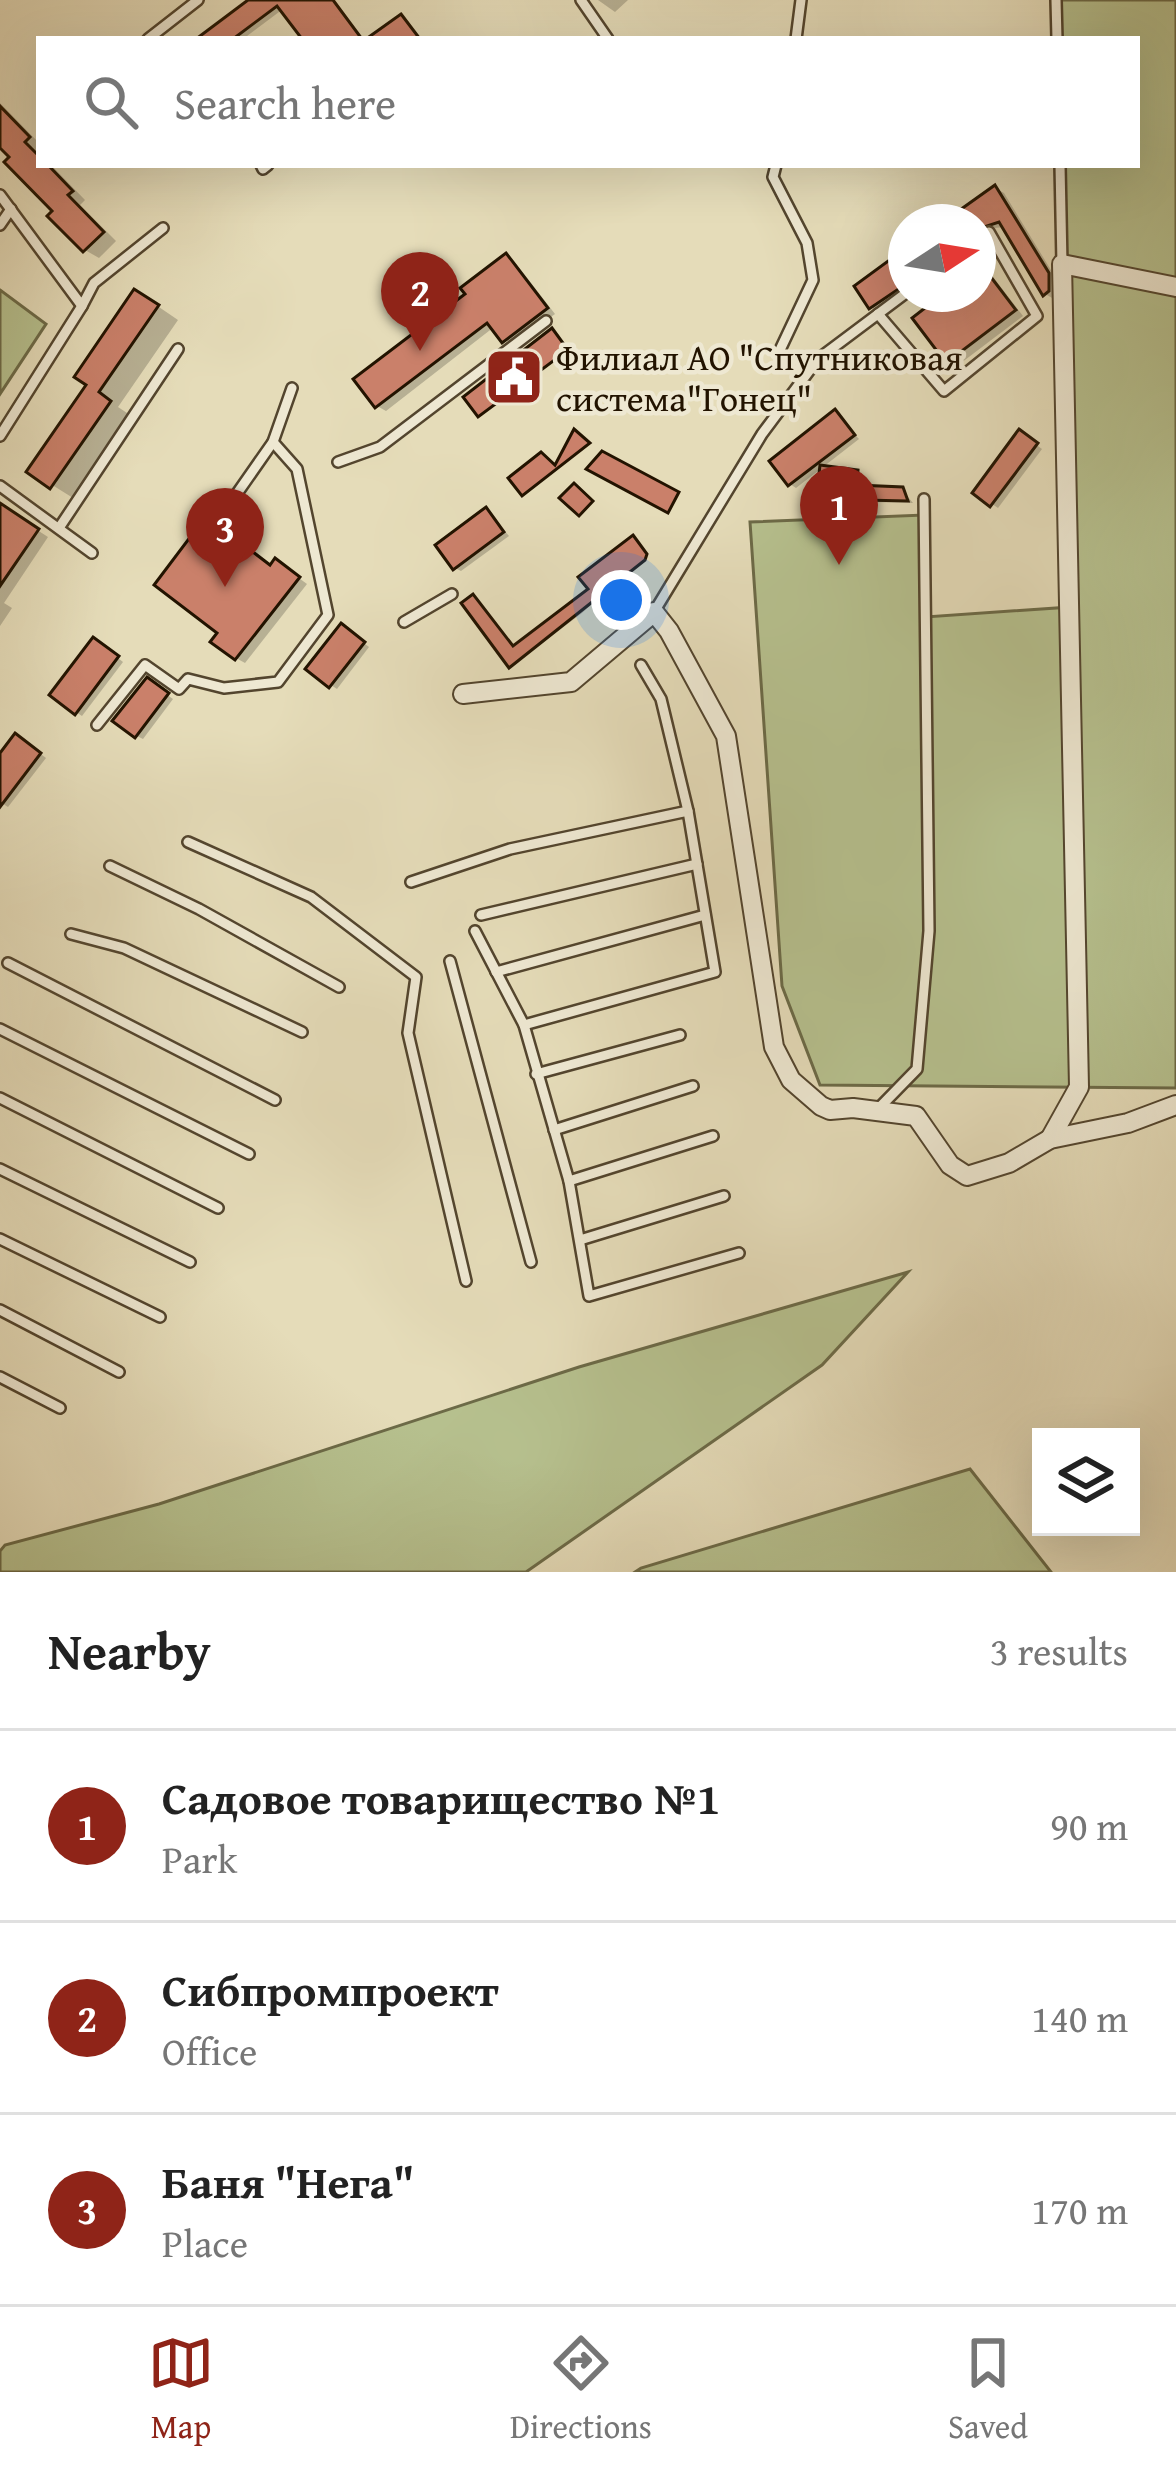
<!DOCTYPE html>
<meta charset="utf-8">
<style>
body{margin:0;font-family:"Gentium Book Plus",serif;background:#f6f6f6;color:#222}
.controls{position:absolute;right:36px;bottom:36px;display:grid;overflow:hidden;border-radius:0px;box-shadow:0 12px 48px #0002}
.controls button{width:108px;height:108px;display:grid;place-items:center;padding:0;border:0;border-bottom:3px solid #e0e0e0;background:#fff;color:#222;font:60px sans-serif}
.compass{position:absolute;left:888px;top:204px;width:108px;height:108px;border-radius:50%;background:#fff;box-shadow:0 12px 48px #0002;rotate:78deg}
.you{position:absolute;left:621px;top:600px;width:42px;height:42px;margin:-30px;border:9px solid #fff;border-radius:50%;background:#1a73e8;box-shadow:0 0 0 18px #1a73e833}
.badge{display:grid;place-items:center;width:78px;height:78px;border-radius:50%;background:#8f2418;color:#fff;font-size:39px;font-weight:700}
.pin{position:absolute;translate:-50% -99px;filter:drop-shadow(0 3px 6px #0008)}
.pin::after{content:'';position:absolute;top:63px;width:42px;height:36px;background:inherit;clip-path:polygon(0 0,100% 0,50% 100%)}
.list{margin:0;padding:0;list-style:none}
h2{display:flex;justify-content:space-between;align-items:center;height:156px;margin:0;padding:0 48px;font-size:51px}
h2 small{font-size:39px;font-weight:400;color:#767676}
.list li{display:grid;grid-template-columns:78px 1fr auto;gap:36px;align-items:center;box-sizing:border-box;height:192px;padding:0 48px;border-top:3px solid #e0e0e0}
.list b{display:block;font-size:45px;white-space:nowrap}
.list p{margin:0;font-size:39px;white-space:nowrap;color:#767676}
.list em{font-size:39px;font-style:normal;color:#767676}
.icon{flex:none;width:66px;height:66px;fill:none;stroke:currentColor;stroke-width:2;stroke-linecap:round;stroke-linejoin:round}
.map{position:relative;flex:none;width:1176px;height:1572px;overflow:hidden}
.search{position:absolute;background:#fff;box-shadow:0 12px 48px #0002;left:36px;right:36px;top:36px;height:132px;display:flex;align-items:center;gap:30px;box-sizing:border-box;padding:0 42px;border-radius:0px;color:#767676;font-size:45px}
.sheet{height:732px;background:#fff}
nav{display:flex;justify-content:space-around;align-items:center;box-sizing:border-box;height:168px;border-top:3px solid #e0e0e0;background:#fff;font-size:33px;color:#767676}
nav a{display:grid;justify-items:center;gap:6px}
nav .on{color:#8f2418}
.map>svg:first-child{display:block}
</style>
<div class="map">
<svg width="1176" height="1572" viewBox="0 0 1176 1572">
<rect width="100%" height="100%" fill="#e5dcb9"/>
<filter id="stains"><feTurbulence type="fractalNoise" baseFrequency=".00167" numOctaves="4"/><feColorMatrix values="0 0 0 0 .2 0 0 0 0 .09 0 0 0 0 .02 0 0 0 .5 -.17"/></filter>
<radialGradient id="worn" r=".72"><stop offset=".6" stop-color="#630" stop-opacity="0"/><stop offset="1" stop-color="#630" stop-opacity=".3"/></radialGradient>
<g fill="#b6c08e" stroke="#6c6a47" stroke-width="3">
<path d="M 1056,0 L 1176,0 L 1176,1088 L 820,1085 L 782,986 L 750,522 L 924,515 L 926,617 L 1070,607 L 1060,165 L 1137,165 L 1137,39 L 1057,39 Z"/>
<path d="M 0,290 L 46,324 L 0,394 Z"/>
<path d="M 908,1272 L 822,1365 L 526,1572 L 0,1572 L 0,1551 L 5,1545 L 159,1504 L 579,1367 Z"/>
<path d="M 970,1469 L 1051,1572 L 635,1572 L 641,1568 Z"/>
</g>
<g fill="#0003">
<path d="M 253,0 L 335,0 L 363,39 L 306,39 L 283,9 L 243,39 L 201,39 Z"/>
<path d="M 598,0 L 628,0 L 615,12 Z"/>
<path d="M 0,103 L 39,143 L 39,165 L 51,165 L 85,200 L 80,205 L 116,241 L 99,258 L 85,250 L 51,216 L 56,211 L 0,143 Z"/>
<path d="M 995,188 L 1004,193 L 1057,280 L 1054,299 L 1045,294 L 1005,227 L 994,228 L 979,240 L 978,248 L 978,222 L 948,222 Z"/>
<path d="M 906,252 L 906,294 L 880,312 L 871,307 Z"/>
<path d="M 506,256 L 514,261 L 555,314 L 512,345 L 494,327 L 386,411 L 377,406 L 469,294 Z"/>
<path d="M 981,268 L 990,273 L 1023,316 L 957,366 L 948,360 L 948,294 L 978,294 L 978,271 Z"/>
<path d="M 156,305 L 178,320 L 118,407 L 130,415 L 73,498 L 30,471 Z"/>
<path d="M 835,413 L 859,439 L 796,488 L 790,484 Z"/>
<path d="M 1020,433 L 1042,449 L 998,508 L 976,493 Z"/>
<path d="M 857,473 L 864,477 L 862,488 L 902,490 L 913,503 L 826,501 L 820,497 Z"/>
<path d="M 0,506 L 48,537 L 4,603 L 12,608 L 0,626 Z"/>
<path d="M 487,511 L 509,536 L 461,571 L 455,568 Z"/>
<path d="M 646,555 L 582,613 L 512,666 L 513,650 Z"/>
<path d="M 284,567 L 307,584 L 245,663 L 236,658 L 271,568 Z"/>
<path d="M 348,631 L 369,647 L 337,689 L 331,685 Z"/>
<path d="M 100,644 L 123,662 L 82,716 L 76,712 Z"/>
<path d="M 147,681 L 173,699 L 143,739 L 137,736 Z"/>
<path d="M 22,740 L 46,758 L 8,807 L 0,802 L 0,758 Z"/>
</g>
<g fill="#ca806a" stroke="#221300" stroke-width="3">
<path d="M 248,0 L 333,0 L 362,39 L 302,39 L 277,6 L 233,39 L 196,39 Z"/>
<path d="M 401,14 L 420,39 L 366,39 Z"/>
<path d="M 0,106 L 30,137 L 25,142 L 39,156 L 39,165 L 48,165 L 73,191 L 68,195 L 104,232 L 83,252 L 47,216 L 52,211 L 4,162 L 9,157 L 0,148 Z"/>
<path d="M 995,185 L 1049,273 L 1049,291 L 1043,296 L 999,222 L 978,229 L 978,222 L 943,222 Z"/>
<path d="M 906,248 L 906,284 L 869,309 L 854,286 Z"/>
<path d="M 506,253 L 548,308 L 502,343 L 487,323 L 375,408 L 353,379 L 465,294 L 460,288 Z"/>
<path d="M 978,260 L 1016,310 L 946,363 L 912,318 L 943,294 L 978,294 Z"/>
<path d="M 134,289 L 159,305 L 99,392 L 111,401 L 50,489 L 26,472 L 86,385 L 74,377 Z"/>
<path d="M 552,328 L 568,350 L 478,417 L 463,397 Z"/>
<path d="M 835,409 L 855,435 L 788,486 L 769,461 Z"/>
<path d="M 574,429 L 590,443 L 522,496 L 508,478 L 541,452 L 555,465 Z"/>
<path d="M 1019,429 L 1038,443 L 990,507 L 972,493 Z"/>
<path d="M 602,451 L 679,492 L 668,513 L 586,469 Z"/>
<path d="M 820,465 L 858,470 L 857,485 L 903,487 L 908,501 L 816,499 Z"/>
<path d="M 574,483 L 593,501 L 579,516 L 559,498 Z"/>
<path d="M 0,503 L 39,529 L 0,586 Z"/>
<path d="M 486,507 L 504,532 L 453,570 L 435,545 Z"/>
<path d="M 206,516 L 270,565 L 275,558 L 300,577 L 235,660 L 210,642 L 217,633 L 154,585 Z"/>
<path d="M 633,535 L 647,554 L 645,560 L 509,668 L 461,603 L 473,594 L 513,646 L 588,589 L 578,577 Z"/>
<path d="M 341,623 L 365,642 L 329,688 L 305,669 Z"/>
<path d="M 93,637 L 119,656 L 75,715 L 49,695 Z"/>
<path d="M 147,677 L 169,693 L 135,738 L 112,721 Z"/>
<path d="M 15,733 L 41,753 L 0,807 L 0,753 Z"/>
</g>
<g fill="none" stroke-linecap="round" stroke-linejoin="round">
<g stroke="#53452e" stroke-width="14">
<g id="service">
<path d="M 581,0 L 608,39"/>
<path d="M 1056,0 L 1057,39"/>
<path d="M 148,39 L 198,0"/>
<path d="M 796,39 L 801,0"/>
<path d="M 261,165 L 263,169 L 268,165"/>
<path d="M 776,165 L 773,177 L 807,243 L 813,280 L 779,352"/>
<path d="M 1060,165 L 1062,264"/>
<path d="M 0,195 L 82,306 L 94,283 L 163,228"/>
<path d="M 0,225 L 11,209"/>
<path d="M 878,314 L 944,391 L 1037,316 L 989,232 L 978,240"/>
<path d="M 0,436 L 82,306"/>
<path d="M 338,462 L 380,447 L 546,321"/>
<path d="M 0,486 L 92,553"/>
<path d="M 59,528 L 178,349"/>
<path d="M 254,538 L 222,515 L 273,442 L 292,388"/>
<path d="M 654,612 L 762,434 L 818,359 L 906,293"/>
<path d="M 404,622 L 452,594"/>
<path d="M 641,665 L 661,699 L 688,811"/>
<path d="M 97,725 L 145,665 L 179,689 L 188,679 L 224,688 L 278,682 L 328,615 L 297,469 L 273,442"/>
<path d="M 188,842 L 311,897 L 416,977 L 408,1033 L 466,1281"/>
<path d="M 110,866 L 199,909 L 339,987"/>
<path d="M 411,882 L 510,849 L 688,811 L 715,972 L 524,1025"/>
<path d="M 481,915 L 697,864"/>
<path d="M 475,931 L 524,1025 L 569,1181 L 589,1296 L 739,1253"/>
<path d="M 71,934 L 124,948 L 302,1032"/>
<path d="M 450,961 L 531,1262"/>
<path d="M 8,963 L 275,1100"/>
<path d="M 496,972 L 705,915"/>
<path d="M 0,1029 L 249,1154"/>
<path d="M 536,1074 L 680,1035"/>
<path d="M 0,1098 L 218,1208"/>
<path d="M 879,1108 L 917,1069 L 929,931 L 924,499"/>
<path d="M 554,1130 L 693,1086"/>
<path d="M 0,1169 L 190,1262"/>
<path d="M 569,1181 L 713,1136"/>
<path d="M 0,1239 L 160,1317"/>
<path d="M 580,1240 L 724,1196"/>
<path d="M 0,1310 L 119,1372"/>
<path d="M 0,1377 L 60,1408"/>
</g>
</g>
<g stroke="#53452e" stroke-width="22">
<g id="minor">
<path d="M 463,694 L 571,682 L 654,612 L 669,631 L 726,736 L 774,1047 L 791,1080 L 821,1106 L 830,1110 L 853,1108 L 916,1116 L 950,1165 L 967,1176 L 1009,1163 L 1050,1139 L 1128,1123 L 1176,1105"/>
<path d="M 1050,1139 L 1079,1087 L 1062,264 L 1176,287"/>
</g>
</g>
<use href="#service" stroke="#eee8d2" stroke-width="9"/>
<use href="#minor" stroke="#eee8d2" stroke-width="18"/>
</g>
<defs>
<g id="civic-square" transform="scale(3)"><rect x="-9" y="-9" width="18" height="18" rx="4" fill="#8f2418" stroke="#eee8d2"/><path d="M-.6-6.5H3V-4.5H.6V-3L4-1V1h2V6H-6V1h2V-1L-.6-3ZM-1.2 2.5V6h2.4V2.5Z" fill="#fff"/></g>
</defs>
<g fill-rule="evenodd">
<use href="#civic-square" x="514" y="377"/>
</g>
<g text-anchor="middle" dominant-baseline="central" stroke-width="9" stroke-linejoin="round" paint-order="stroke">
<g font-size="36" fill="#221300" stroke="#eee8d2" text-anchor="start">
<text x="556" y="356">Филиал АО "Спутниковая<tspan x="556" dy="41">система"Гонец"</tspan></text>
</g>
</g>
<rect width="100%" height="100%" filter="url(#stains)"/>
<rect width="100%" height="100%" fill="url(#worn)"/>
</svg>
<div class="controls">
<button><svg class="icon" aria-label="layers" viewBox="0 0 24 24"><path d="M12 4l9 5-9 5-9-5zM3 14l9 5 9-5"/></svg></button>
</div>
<svg class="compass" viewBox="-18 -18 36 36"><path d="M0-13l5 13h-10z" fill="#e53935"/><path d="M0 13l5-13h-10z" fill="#767676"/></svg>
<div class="you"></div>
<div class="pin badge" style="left:839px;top:565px">1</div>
<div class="pin badge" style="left:420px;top:351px">2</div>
<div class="pin badge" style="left:225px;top:587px">3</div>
<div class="search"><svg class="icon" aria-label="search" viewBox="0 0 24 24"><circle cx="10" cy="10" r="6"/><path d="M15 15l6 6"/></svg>Search here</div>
</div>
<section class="sheet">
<h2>Nearby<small>3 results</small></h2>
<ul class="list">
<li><span class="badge">1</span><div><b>Садовое товарищество №1</b><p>Park</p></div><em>90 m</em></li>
<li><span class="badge">2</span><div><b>Сибпромпроект</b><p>Office</p></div><em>140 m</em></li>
<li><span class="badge">3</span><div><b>Баня &quot;Нега&quot;</b><p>Place</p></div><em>170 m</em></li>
</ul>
</section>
<nav>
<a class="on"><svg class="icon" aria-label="map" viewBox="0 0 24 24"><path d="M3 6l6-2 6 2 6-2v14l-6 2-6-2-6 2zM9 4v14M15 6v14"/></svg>Map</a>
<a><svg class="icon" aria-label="directions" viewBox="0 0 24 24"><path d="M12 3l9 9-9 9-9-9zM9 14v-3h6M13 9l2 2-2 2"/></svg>Directions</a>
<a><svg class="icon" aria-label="saved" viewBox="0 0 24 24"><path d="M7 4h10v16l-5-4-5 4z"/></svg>Saved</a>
</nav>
